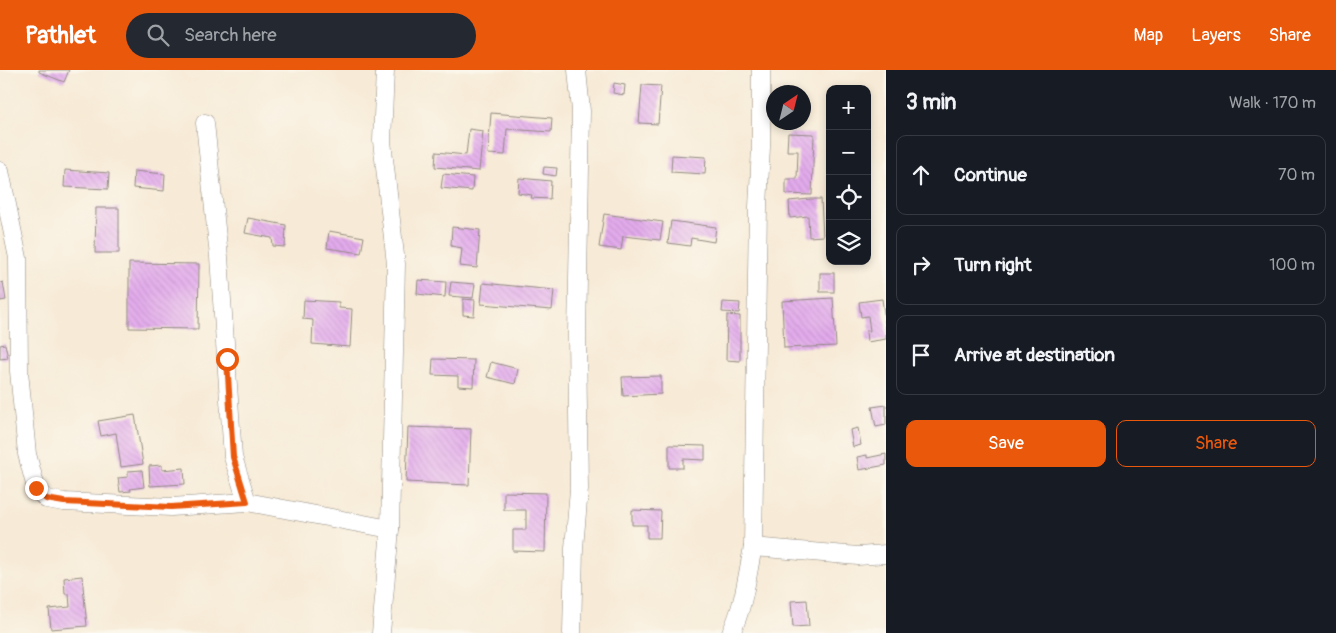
<!DOCTYPE html>
<meta charset="utf-8">
<style>
body{margin:0;font-family:Pangolin,sans-serif;background:#242831;color:#f1f3f6}
.controls{position:absolute;right:15px;top:15px;display:grid;overflow:hidden;border-radius:10px;box-shadow:0 2px 8px #0003}
.controls button{width:45px;height:45px;display:grid;place-items:center;padding:0;border:0;border-bottom:1px solid #363941;background:#171b24;color:#f1f3f6;font:25px sans-serif}
.compass{position:absolute;left:766px;top:15px;width:45px;height:45px;border-radius:50%;background:#171b24;box-shadow:0 2px 8px #0003;rotate:35deg}
.stop{position:absolute;width:15px;height:15px;margin:-11px;border:4px solid #ea580c;border-radius:50%;background:#fff}
.stop.end{background:#ea580c;border-color:#fff;box-shadow:0 1px 5px #0008}
.list{margin:0;padding:0;list-style:none}
h2{display:flex;justify-content:space-between;align-items:center;height:65px;margin:0;padding:0 20px;font-size:21px}
h2 small{font-size:16px;font-weight:400;color:#9ea1a6}
.list li{display:grid;grid-template-columns:32px 1fr auto;gap:15px;align-items:center;box-sizing:border-box;height:80px;margin:0 10px 10px;padding:0 10px;border:1px solid #363941;border-radius:10px}
.list b{display:block;font-size:19px;white-space:nowrap}
.list em{font-size:16px;font-style:normal;color:#9ea1a6}
.actions{display:flex;gap:10px;padding:15px 20px}
.actions a{flex:1;padding:11px 0;border:1px solid #ea580c;border-radius:10px;text-align:center;font-size:18px;color:#ea580c}
.actions .main{background:#ea580c;color:#fff}
.icon{flex:none;width:28px;height:28px;fill:none;stroke:currentColor;stroke-width:2;stroke-linecap:round;stroke-linejoin:round}
.map{position:relative;flex:none;width:886px;height:563px;overflow:hidden}
header{display:flex;align-items:center;gap:30px;box-sizing:border-box;height:70px;padding:0 25px;background:#ea580c;color:#fff}
header strong{font-size:24px}
nav{display:flex;gap:28px;margin-inline-start:auto;font-size:18px}
.search{width:350px;height:45px;background:#242831;display:flex;align-items:center;gap:12px;box-sizing:border-box;padding:0 18px;border-radius:28px;color:#9ea1a6;font-size:19px}
main{display:flex}
aside{flex:1;background:#171b24}
.map>svg:first-child{display:block}
</style>
<header>
<strong>Pathlet</strong>
<div class="search"><svg class="icon" aria-label="search" viewBox="0 0 24 24"><circle cx="10" cy="10" r="6"/><path d="M15 15l6 6"/></svg>Search here</div>
<nav><a>Map</a><a>Layers</a><a>Share</a></nav>
</header>
<main>
<div class="map">
<svg width="886" height="563" viewBox="0 0 886 563">
<defs>
<pattern id="building-back-hatch" width="6" height="6" patternUnits="userSpaceOnUse" patternTransform="scale(1.25)"><rect width="6" height="6" fill="#e3abec"/><path d="M-1 5l2 2M0 0l6 6M5-1l2 2" fill="none" stroke="#c393cb"/></pattern>
</defs>
<rect width="100%" height="100%" fill="#fbf7ec"/>
<filter id="ink" filterUnits="userSpaceOnUse"><feTurbulence type="fractalNoise" baseFrequency=".02" numOctaves="2"/><feDisplacementMap in="SourceGraphic" scale="10" xChannelSelector="R" yChannelSelector="G"/><feConvolveMatrix kernelMatrix="1 2 1 2 8 2 1 2 1" color-interpolation-filters="sRGB"/></filter>
<filter id="wash" filterUnits="userSpaceOnUse"><feTurbulence type="fractalNoise" baseFrequency=".0096" numOctaves="4" result="noise"/><feDisplacementMap in="SourceGraphic" scale="20" xChannelSelector="R" yChannelSelector="G"/><feGaussianBlur stdDeviation="1.12" result="paint"/><feColorMatrix in="noise" values="0 0 0 0 0 0 0 0 0 0 0 0 0 0 0 0 0 1.4 0 .05"/><feComposite in="paint" operator="in"/></filter>
<g filter="url(#wash)">
<rect width="100%" height="100%" fill="#f7ead6"/>
<g id="blocks">
<g fill="url(#building-back-hatch)">
<path d="M 39,0 L 69,0 L 64,12 L 39,2 Z"/>
<path d="M 614,13 L 625,15 L 624,25 L 613,23 Z"/>
<path d="M 642,15 L 661,16 L 658,54 L 639,53 Z"/>
<path d="M 491,43 L 552,48 L 551,62 L 507,59 L 505,85 L 488,84 Z"/>
<path d="M 469,59 L 483,61 L 479,101 L 435,97 L 436,82 L 466,85 Z"/>
<path d="M 788,63 L 814,64 L 812,125 L 786,124 L 786,109 L 797,109 L 798,81 L 787,81 Z"/>
<path d="M 672,85 L 706,87 L 705,104 L 671,102 Z"/>
<path d="M 544,97 L 557,98 L 556,106 L 543,104 Z"/>
<path d="M 65,100 L 109,103 L 108,119 L 64,117 Z"/>
<path d="M 134,101 L 165,104 L 164,121 L 133,118 Z"/>
<path d="M 443,104 L 473,107 L 472,121 L 441,118 Z"/>
<path d="M 519,108 L 551,111 L 550,129 L 531,128 L 532,125 L 518,123 Z"/>
<path d="M 810,129 L 821,129 L 823,166 L 809,167 L 808,146 L 790,148 L 789,131 Z"/>
<path d="M 96,138 L 119,138 L 119,183 L 95,183 Z"/>
<path d="M 604,144 L 663,152 L 660,170 L 623,166 L 621,180 L 599,177 Z"/>
<path d="M 248,148 L 286,155 L 285,177 L 273,176 L 272,168 L 245,163 Z"/>
<path d="M 671,151 L 716,157 L 714,172 L 691,168 L 690,176 L 668,173 Z"/>
<path d="M 452,157 L 480,160 L 477,198 L 460,196 L 462,178 L 451,176 Z"/>
<path d="M 329,161 L 364,167 L 361,183 L 327,178 Z"/>
<path d="M 129,193 L 199,194 L 198,259 L 129,258 Z"/>
<rect x="820" y="203" width="14" height="19"/>
<path d="M 418,210 L 446,212 L 445,227 L 417,224 Z"/>
<path d="M 3,212 L 6,230 L 0,231 L 0,213 Z"/>
<path d="M 451,212 L 475,214 L 473,228 L 449,226 Z"/>
<path d="M 483,213 L 554,220 L 552,240 L 481,234 Z"/>
<path d="M 833,228 L 836,276 L 784,278 L 782,231 Z"/>
<path d="M 463,229 L 475,230 L 474,246 L 463,245 Z"/>
<path d="M 882,229 L 886,258 L 886,269 L 867,272 L 866,261 L 870,261 L 868,246 L 861,247 L 859,232 Z"/>
<path d="M 304,230 L 339,232 L 339,238 L 352,239 L 350,277 L 312,274 L 313,250 L 303,249 Z"/>
<path d="M 723,232 L 740,233 L 739,243 L 722,242 Z"/>
<path d="M 727,245 L 740,246 L 740,291 L 726,290 Z"/>
<path d="M 5,274 L 8,288 L 0,289 L 0,275 Z"/>
<path d="M 433,289 L 474,290 L 473,317 L 458,316 L 458,306 L 432,305 Z"/>
<path d="M 491,292 L 518,299 L 515,314 L 487,307 Z"/>
<path d="M 661,306 L 661,324 L 623,326 L 622,307 Z"/>
<path d="M 886,335 L 886,355 L 876,357 L 872,337 Z"/>
<path d="M 135,345 L 143,394 L 121,397 L 116,363 L 101,366 L 98,351 Z"/>
<path d="M 408,357 L 471,359 L 469,415 L 406,412 Z"/>
<path d="M 858,358 L 861,375 L 853,377 L 850,360 Z"/>
<path d="M 669,375 L 705,376 L 705,390 L 683,389 L 683,398 L 669,398 Z"/>
<path d="M 886,384 L 886,395 L 859,400 L 857,387 L 867,385 L 867,388 Z"/>
<path d="M 162,395 L 162,400 L 184,398 L 185,414 L 150,416 L 149,396 Z"/>
<path d="M 142,400 L 144,417 L 130,419 L 131,421 L 120,422 L 118,408 L 128,407 L 128,401 Z"/>
<path d="M 504,422 L 546,423 L 545,482 L 513,481 L 513,460 L 526,460 L 526,440 L 504,440 Z"/>
<path d="M 632,440 L 661,441 L 660,468 L 647,468 L 647,455 L 632,455 Z"/>
<path d="M 82,506 L 87,556 L 51,559 L 49,539 L 70,537 L 69,524 L 65,524 L 64,508 Z"/>
<path d="M 807,530 L 809,556 L 793,557 L 791,531 Z"/>
</g>
</g>
</g>
<g filter="url(#ink)">
<use href="#blocks" fill-opacity="0" stroke="#918a80" stroke-width="1"/>
<g fill="none" stroke-linecap="round" stroke-linejoin="round">
<g stroke="#918a80" stroke-width="19">
<g id="street">
<path d="M 205,53 L 219,187 L 233,387 L 247,432"/>
<path d="M 0,101 L 18,188 L 19,301 L 27,384 L 36,418 L 46,429 L 64,432 L 171,437 L 247,432 L 390,459"/>
<path d="M 753,477 L 858,486 L 886,484"/>
<path d="M 381,563 L 390,459 L 396,194 L 382,71 L 385,0"/>
<path d="M 572,563 L 574,478 L 579,419 L 577,265 L 581,41 L 577,0"/>
<path d="M 731,563 C 744,536 747,506 753,477 L 758,137 L 761,77 L 761,0"/>
</g>
</g>
<use href="#street" stroke="#fff" stroke-width="18"/>
</g>
</g>
<g fill="none" stroke-linecap="round" stroke-linejoin="round" filter="url(#ink)">
<path stroke="#ea580c" stroke-width="6" d="M 36,418 L 46,429 L 64,432 L 171,437 L 247,432 L 233,387 L 227,289"/>
</g>
</svg>
<div class="controls">
<button>+</button>
<button>−</button>
<button><svg class="icon" aria-label="locate" viewBox="0 0 24 24"><circle cx="12" cy="12" r="6"/><path d="M12 2v4M12 18v4M2 12h4M18 12h4"/></svg></button>
<button><svg class="icon" aria-label="layers" viewBox="0 0 24 24"><path d="M12 4l9 5-9 5-9-5zM3 14l9 5 9-5"/></svg></button>
</div>
<svg class="compass" viewBox="-18 -18 36 36"><path d="M0-13l5 13h-10z" fill="#e53935"/><path d="M0 13l5-13h-10z" fill="#9ea1a6"/></svg>
<div class="stop" style="left:227px;top:289px"></div>
<div class="stop end" style="left:36px;top:418px"></div>
</div>
<aside>
<h2>3 min<small>Walk · 170 m</small></h2>
<ul class="list">
<li><svg class="icon" aria-label="ahead" viewBox="0 0 24 24"><path d="M12 20V5M6 11l6-6 6 6"/></svg><div><b>Continue</b></div><em>70 m</em></li>
<li><svg class="icon" aria-label="right" viewBox="0 0 24 24"><path d="M7 20v-9h11M14 6l5 5-5 5"/></svg><div><b>Turn right</b></div><em>100 m</em></li>
<li><svg class="icon" aria-label="arrive" viewBox="0 0 24 24"><path d="M6 21V4h12l-3 4 3 4H6"/></svg><div><b>Arrive at destination</b></div></li>
</ul>
<div class="actions"><a class="main">Save</a><a>Share</a></div>
</aside>
</main>
